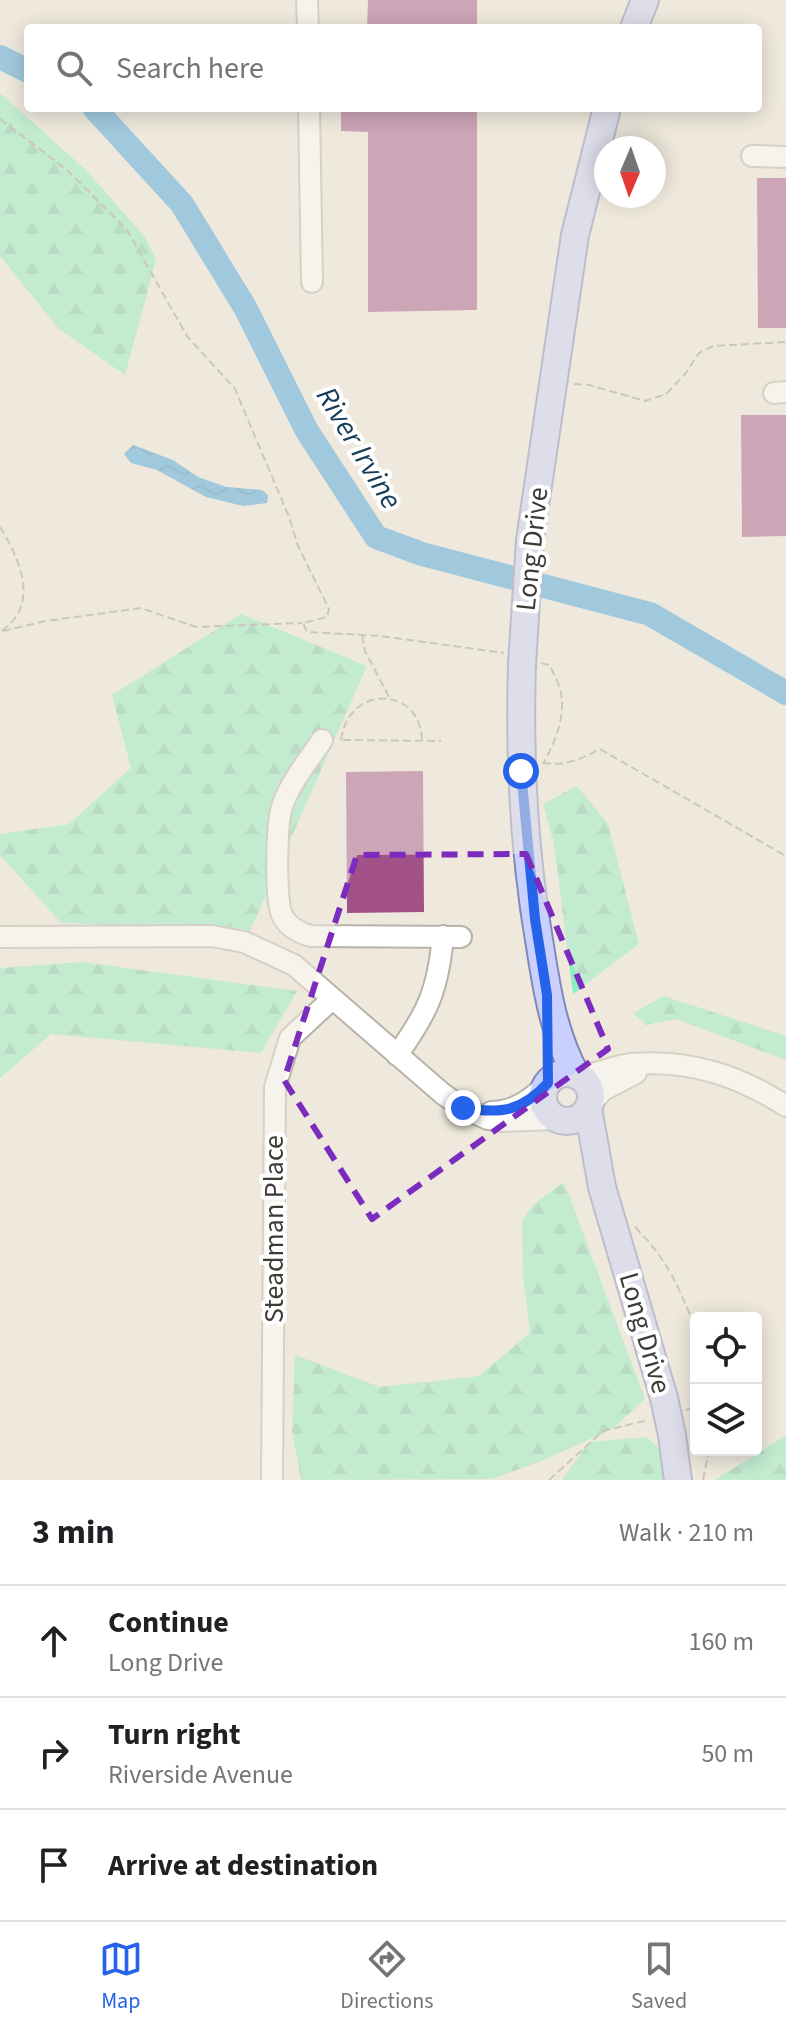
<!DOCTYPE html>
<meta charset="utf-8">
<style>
body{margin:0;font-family:"Source Sans 3",sans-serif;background:#f2f2f2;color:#202124}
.controls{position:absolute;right:24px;bottom:24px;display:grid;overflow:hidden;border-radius:8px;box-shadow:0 4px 20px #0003}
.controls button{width:72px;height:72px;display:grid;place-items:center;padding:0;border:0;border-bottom:2px solid #e0e0e0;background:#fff;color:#202124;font:40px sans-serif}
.compass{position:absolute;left:594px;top:136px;width:72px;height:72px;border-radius:50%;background:#fff;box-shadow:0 4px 20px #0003;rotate:182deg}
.stop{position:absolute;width:24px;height:24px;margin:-18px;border:6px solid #2563eb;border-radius:50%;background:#fff}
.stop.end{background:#2563eb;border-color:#fff;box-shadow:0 2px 8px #0008}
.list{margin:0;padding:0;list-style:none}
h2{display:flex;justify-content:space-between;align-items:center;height:104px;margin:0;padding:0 32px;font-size:34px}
h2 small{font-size:26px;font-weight:400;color:#757577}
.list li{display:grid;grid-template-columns:52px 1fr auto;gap:24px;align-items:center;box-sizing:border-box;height:112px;padding:0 32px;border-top:2px solid #e0e0e0}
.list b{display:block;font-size:30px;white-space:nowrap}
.list p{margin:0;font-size:26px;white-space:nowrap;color:#757577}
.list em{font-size:26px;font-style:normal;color:#757577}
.icon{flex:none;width:44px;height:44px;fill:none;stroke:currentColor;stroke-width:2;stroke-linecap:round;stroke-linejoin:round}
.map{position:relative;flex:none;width:786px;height:1480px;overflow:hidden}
.search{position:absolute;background:#fff;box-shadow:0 4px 20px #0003;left:24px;right:24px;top:24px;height:88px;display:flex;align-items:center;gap:20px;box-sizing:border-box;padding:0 28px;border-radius:8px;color:#757577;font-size:30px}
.sheet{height:440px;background:#fff}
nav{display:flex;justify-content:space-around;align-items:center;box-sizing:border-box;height:112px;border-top:2px solid #e0e0e0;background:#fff;font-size:22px;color:#757577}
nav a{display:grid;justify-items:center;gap:4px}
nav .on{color:#2563eb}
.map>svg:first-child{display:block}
</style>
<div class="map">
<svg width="786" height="1480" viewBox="0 0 786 1480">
<defs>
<pattern id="forest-firs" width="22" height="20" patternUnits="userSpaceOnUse" patternTransform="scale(2)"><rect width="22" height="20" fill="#8deec1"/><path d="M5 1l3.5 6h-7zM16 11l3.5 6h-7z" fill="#7bcda6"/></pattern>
<pattern id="water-waves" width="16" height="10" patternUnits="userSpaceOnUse" patternTransform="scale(2)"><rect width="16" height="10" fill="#42a2df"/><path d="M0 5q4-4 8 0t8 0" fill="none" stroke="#3885b6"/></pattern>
</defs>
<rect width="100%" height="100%" fill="#efe9dd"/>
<g fill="url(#forest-firs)">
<path d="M 0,93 L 87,171 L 145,237 L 156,260 L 125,375 L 59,329 L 0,256 Z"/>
<path d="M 241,614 L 367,666 L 250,931 L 61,923 L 0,855 L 0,834 L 69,824 L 131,768 L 112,695 Z"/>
<path d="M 577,786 L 608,824 L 639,944 L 573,994 L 554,844 L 543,804 Z"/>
<path d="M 82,962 L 297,991 L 261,1053 L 51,1034 L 0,1078 L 0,968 Z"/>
<path d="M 664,996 L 786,1036 L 786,1060 L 676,1019 L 646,1025 L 633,1013 Z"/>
<path d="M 564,1182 L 645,1399 L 612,1429 L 544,1460 L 492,1479 L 301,1480 L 292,1431 L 295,1355 L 380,1387 L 479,1376 L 530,1333 L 523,1275 L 522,1220 L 535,1203 Z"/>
<path d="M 786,1435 L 786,1480 L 715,1480 Z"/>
<path d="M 646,1437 L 665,1453 L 668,1480 L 562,1480 L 589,1442 Z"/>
</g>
<path fill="url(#water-waves)" d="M 133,445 L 173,460 L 198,477 L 227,487 L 262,490 L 268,495 L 267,503 L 243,506 L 206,497 L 157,470 L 131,463 L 124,454 Z"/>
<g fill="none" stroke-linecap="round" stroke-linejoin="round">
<g stroke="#42a2df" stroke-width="24">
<path d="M 0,57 L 28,71"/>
<path d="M 94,108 L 182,204 L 246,309 L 307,431 L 376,537 L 422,554 L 650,614 L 786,693"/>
</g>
</g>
<g fill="#a35289">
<path d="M 368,0 L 477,0 L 477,28 L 367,28 Z"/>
<path d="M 341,108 L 477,108 L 477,310 L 368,312 L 368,132 L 341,131 Z"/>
<path d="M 757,178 L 786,178 L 786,328 L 758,328 Z"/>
<path d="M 741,415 L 786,415 L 786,536 L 742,537 Z"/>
<path d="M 423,771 L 424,912 L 347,913 L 346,772 Z"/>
</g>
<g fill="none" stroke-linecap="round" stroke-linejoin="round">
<g stroke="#b8b3a7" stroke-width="24">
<g id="minor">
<path d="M 307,0 L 308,28"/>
<path d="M 309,108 L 312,282"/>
<path d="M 752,156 L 786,157"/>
<path d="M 774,393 L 786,392"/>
<path d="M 322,740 C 309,760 291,781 283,804 C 276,820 275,900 282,915 C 288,927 299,933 311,936 L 461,937"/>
<path d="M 0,937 L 212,936 L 244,942 L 294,965 L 443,1094 L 463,1108 L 488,1119 L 500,1121 L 558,1119"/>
<path d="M 397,1055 C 428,1012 438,990 443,936"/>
<path d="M 577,1076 C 597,1075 613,1066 632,1064 C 690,1059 739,1076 786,1106"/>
<path d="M 590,1105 L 603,1090 L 636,1073"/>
<path d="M 491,1112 C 514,1112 530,1100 546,1085"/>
<path d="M 272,1480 L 275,1087 L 290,1038 L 332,999"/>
</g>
</g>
<g stroke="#8188b7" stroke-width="30">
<g id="major">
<path d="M 634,28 L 645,0"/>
<path d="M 530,540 L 575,235 L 607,108"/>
<path d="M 522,664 C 519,759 524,853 540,946 C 547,991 554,1035 576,1075"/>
<circle cx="567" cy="1097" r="24"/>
<path d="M 588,1108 L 602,1187 L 664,1398"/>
<path d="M 672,1435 L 678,1480"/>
</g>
</g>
<g stroke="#a29d94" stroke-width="2" stroke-dasharray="8 4" stroke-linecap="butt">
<path d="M 0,119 L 67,170 L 127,230 L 187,336 L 235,389 L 289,517 L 298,546 L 329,609 L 327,617 L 303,623 L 307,632 L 381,636 L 504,653"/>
<path d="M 574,384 L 589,385 L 645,401 L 666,394 L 685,374 L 699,353 L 713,346 L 786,342"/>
<path d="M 0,527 C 20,560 41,605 0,632"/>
<path d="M 3,631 L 46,621 L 141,608 L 196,627 L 302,623"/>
<path d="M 362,635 L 365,651 L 389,697"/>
<path d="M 541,663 L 549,665 C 553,672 558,681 560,689 C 567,715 555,742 543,764"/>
<path d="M 341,740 C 348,684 421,685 422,741"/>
<path d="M 343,740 L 441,741"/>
<path d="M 543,763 C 565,766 580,760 600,749 L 786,856"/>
<path d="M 635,1227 C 669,1262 677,1284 696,1329"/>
<path d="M 686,1410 L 696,1407"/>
<path d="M 549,1480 L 603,1431 L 648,1420"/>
<path d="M 703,1480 L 709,1450"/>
</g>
<use href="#minor" stroke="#fff" stroke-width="20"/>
<use href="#major" stroke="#cad0fd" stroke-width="26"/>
<g stroke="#8188b7" stroke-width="30" stroke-linecap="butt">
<g id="major-bridge">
<path d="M 522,664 L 530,540"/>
<path d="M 664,1398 L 672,1435"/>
</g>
</g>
<use href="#major-bridge" stroke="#cad0fd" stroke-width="26"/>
</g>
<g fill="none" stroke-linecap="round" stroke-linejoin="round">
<path stroke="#2563eb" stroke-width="10" d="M 463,1108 C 501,1114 521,1112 548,1083 L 547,995 L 535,919 L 521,771"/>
</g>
<path d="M0 0H786V1480H0ZM 526,854 L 608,1049 L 372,1219 L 284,1080 L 357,855 Z" fill="#efe9dd" fill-opacity=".55" fill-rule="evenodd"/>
<path fill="none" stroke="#7b2cbf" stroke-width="6" stroke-dasharray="16 10" stroke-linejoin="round" d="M 526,854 L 608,1049 L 372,1219 L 284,1080 L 357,855 Z"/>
<g text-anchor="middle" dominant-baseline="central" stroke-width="8" stroke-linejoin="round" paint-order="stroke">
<g font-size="28" fill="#3d3b36" stroke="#fff">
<text transform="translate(532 549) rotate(-84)">Long Drive</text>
<text transform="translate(274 1229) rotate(-90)">Steadman Place</text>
<text transform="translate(645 1333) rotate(74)">Long Drive</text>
</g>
<g font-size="30" font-style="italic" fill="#153c56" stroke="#fff">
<text transform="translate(359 448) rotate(59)">River Irvine</text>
</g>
</g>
</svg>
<div class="controls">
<button><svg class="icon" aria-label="locate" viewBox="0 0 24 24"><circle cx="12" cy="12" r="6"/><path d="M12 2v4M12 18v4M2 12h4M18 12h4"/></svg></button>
<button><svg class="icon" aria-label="layers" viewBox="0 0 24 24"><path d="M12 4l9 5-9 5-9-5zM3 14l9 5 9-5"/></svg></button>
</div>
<svg class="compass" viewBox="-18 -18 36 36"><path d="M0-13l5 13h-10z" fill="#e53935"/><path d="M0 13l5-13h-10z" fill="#757577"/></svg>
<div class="stop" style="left:521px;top:771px"></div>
<div class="stop end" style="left:463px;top:1108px"></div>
<div class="search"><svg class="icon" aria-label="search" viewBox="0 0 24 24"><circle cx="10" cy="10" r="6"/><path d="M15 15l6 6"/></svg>Search here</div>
</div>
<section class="sheet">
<h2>3 min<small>Walk · 210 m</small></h2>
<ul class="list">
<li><svg class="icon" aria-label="ahead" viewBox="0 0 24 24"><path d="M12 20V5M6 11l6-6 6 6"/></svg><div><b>Continue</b><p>Long Drive</p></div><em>160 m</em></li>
<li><svg class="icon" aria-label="right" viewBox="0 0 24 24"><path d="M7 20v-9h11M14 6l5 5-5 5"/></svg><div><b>Turn right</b><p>Riverside Avenue</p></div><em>50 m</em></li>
<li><svg class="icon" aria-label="arrive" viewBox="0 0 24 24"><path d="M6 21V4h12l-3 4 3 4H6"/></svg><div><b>Arrive at destination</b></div></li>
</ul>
</section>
<nav>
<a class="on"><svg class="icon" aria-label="map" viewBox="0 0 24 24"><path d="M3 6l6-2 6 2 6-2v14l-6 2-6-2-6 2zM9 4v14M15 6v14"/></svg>Map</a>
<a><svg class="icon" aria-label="directions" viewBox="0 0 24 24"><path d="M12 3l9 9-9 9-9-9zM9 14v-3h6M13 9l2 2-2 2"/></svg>Directions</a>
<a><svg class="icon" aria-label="saved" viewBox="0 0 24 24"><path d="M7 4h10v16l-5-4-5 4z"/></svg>Saved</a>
</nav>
